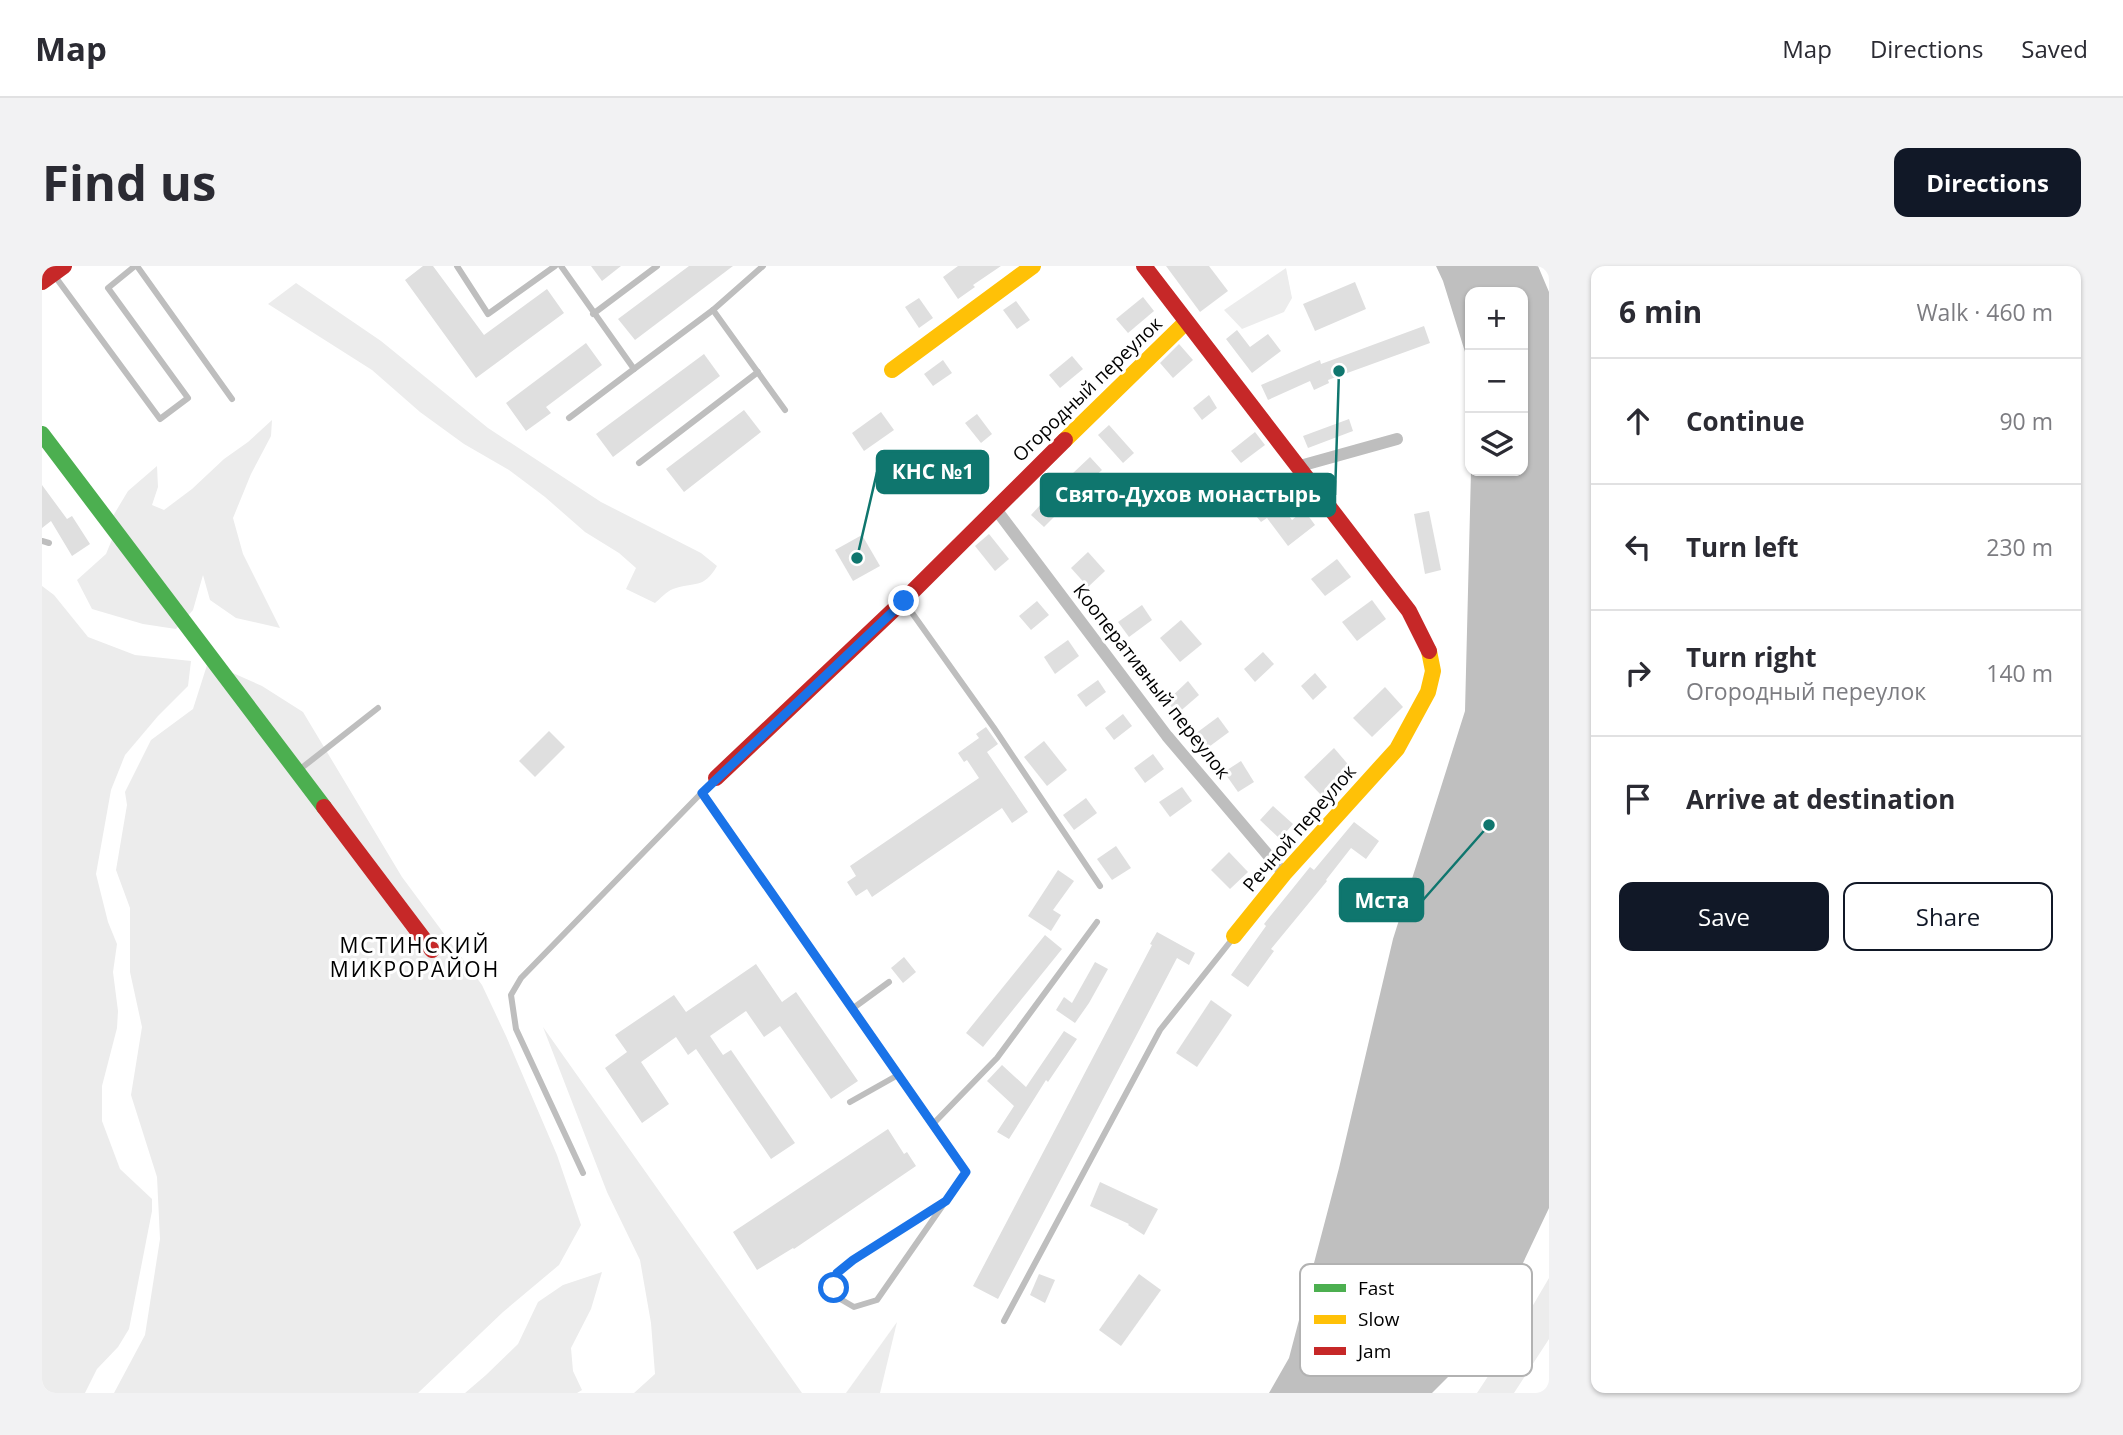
<!DOCTYPE html>
<meta charset="utf-8">
<style>
body{margin:0;font-family:"Open Sans",sans-serif;background:#f2f2f3;color:#2b2b33}
.controls{position:absolute;right:21px;top:21px;display:grid;overflow:hidden;border-radius:14px;box-shadow:0 2px 5px #0004}
.controls button{width:63px;height:63px;display:grid;place-items:center;padding:0;border:0;border-bottom:2px solid #e1e1e2;background:#fff;color:#2b2b33;font:35px sans-serif}
.stop{position:absolute;width:21px;height:21px;margin:-16px;border:5px solid #1a73e8;border-radius:50%;background:#fff}
.stop.end{background:#1a73e8;border-color:#fff;box-shadow:0 2px 7px #0008}
.list{margin:0;padding:0;list-style:none}
h2{display:flex;justify-content:space-between;align-items:center;height:91px;margin:0;padding:0 28px;font-size:30px}
h2 small{font-size:23px;font-weight:400;color:#7c7c81}
.list li{display:grid;grid-template-columns:46px 1fr auto;gap:21px;align-items:center;box-sizing:border-box;height:126px;padding:0 28px;border-top:2px solid #e1e1e2}
.list b{display:block;font-size:26px;white-space:nowrap}
.list p{margin:0;font-size:23px;white-space:nowrap;color:#7c7c81}
.list em{font-size:23px;font-style:normal;color:#7c7c81}
.actions{display:flex;gap:14px;padding:21px 28px}
.actions a{flex:1;padding:16px 0;border:2px solid #111827;border-radius:14px;text-align:center;font-size:24px;color:#111827}
.actions .main{background:#111827;color:#fff}
.icon{flex:none;width:38px;height:38px;fill:none;stroke:currentColor;stroke-width:2;stroke-linecap:round;stroke-linejoin:round}
.map{position:relative;flex:none;width:1507px;height:1127px;overflow:hidden;border-radius:14px}
header{display:flex;align-items:center;gap:42px;box-sizing:border-box;height:98px;padding:0 35px;background:#fff;border-bottom:2px solid #e1e1e2}
header strong{font-size:33px}
nav{display:flex;gap:38px;margin-inline-start:auto;font-size:24px}
.intro{display:flex;align-items:center;justify-content:space-between;box-sizing:border-box;height:168px;padding:0 42px}
h1{margin:0;font-size:49px}
.button{padding:18px 32px;border-radius:14px;background:#111827;color:#fff;font-size:24px;font-weight:700}
main{display:flex;gap:42px;padding:0 42px}
aside{flex:1;background:#fff;border-radius:14px;box-shadow:0 2px 5px #0004}
.map>svg:first-child{display:block}
</style>
<header>
<strong>Map</strong>
<nav><a>Map</a><a>Directions</a><a>Saved</a></nav>
</header>
<div class="intro"><h1>Find us</h1><a class="button">Directions</a></div>
<main>
<div class="map">
<svg width="1507" height="1127" viewBox="0 0 1507 1127">
<rect width="100%" height="100%" fill="#fff"/>
<g fill="#ececec">
<path d="M 1244,2 L 1250,32 L 1242,46 L 1200,63 L 1182,44 Z"/>
<path d="M 254,17 L 339,75 L 446,162 L 559,236 L 659,287 L 675,300 C 661,324 653,315 631,323 C 625,325 618,333 613,337 L 584,323 L 594,302 L 577,287 L 543,266 L 503,231 L 467,204 L 422,178 L 378,146 L 330,104 L 226,38 Z"/>
<path d="M 230,154 L 229,170 L 209,208 L 191,252 L 201,288 L 238,362 L 194,352 L 168,334 L 161,309 L 151,344 L 134,363 L 101,358 L 50,343 L 35,314 L 64,288 L 71,271 L 71,250 L 86,225 L 115,200 L 116,221 L 110,239 L 122,244 L 150,223 L 182,193 L 206,176 Z"/>
<path d="M 0,320 L 12,329 L 46,371 L 93,389 L 149,395 L 146,420 L 116,450 L 83,489 L 69,524 L 54,608 L 66,656 L 75,678 L 71,706 L 76,745 L 75,762 L 60,820 L 60,855 L 78,903 L 110,933 L 110,945 L 87,1063 L 76,1081 L 55,1103 L 43,1127 L 0,1127 Z"/>
<path d="M 166,396 L 220,420 L 261,446 L 360,611 L 440,719 L 464,770 L 515,889 L 539,959 L 517,999 L 461,1046 L 376,1127 L 72,1127 L 103,1069 L 118,973 L 115,911 L 89,829 L 100,761 L 88,706 L 88,642 L 74,604 L 85,539 L 83,526 L 109,474 L 151,443 Z"/>
<path d="M 501,761 L 760,1127 L 592,1127 L 613,1108 L 609,1057 L 598,994 L 565,926 Z"/>
<path d="M 560,1006 L 549,1043 L 529,1082 L 531,1105 L 540,1124 L 535,1127 L 423,1127 L 444,1109 L 476,1078 L 496,1036 L 521,1019 Z"/>
<path d="M 1507,1012 L 1507,1073 L 1472,1127 L 1435,1127 L 1474,1068 Z"/>
<path d="M 855,1056 L 838,1127 L 804,1127 Z"/>
</g>
<path fill="#bfbfbf" d="M 1394,0 L 1496,0 L 1507,26 L 1507,942 L 1446,1071 L 1390,1127 L 1227,1127 L 1247,1092 L 1297,902 L 1351,673 L 1423,445 L 1429,205 L 1481,205 L 1481,26 L 1428,26 L 1428,102 L 1401,15 Z"/>
<g fill="#dfdfdf">
<path d="M 381,0 L 391,0 L 442,69 L 505,23 L 522,47 L 434,112 L 363,14 Z"/>
<path d="M 549,0 L 579,0 L 560,15 Z"/>
<path d="M 647,0 L 691,0 L 593,74 L 576,53 Z"/>
<path d="M 916,0 L 959,0 L 931,19 L 933,21 L 916,33 L 901,11 Z"/>
<path d="M 1124,0 L 1167,0 L 1186,25 L 1158,46 Z"/>
<path d="M 1313,16 L 1324,43 L 1273,65 L 1261,38 Z"/>
<path d="M 1101,31 L 1112,45 L 1086,67 L 1074,53 Z"/>
<path d="M 877,32 L 891,52 L 877,62 L 863,41 Z"/>
<path d="M 974,35 L 988,54 L 975,63 L 961,44 Z"/>
<path d="M 1382,60 L 1388,77 L 1286,114 L 1287,117 L 1272,124 L 1268,115 L 1226,134 L 1219,119 L 1278,94 L 1279,98 Z"/>
<path d="M 1195,64 L 1208,81 L 1226,68 L 1239,85 L 1210,107 L 1184,73 Z"/>
<path d="M 544,77 L 560,99 L 504,141 L 509,147 L 484,165 L 464,137 Z"/>
<path d="M 1137,78 L 1151,94 L 1131,112 L 1118,97 Z"/>
<path d="M 662,88 L 678,110 L 571,191 L 554,168 Z"/>
<path d="M 1030,90 L 1041,103 L 1018,122 L 1007,109 Z"/>
<path d="M 901,94 L 910,107 L 891,120 L 882,108 Z"/>
<path d="M 1167,129 L 1175,142 L 1160,154 L 1151,142 Z"/>
<path d="M 702,144 L 719,166 L 642,226 L 624,203 Z"/>
<path d="M 839,146 L 852,164 L 822,185 L 810,167 Z"/>
<path d="M 935,148 L 950,168 L 939,177 L 923,157 Z"/>
<path d="M 1307,153 L 1311,165 L 1266,182 L 1261,170 Z"/>
<path d="M 1067,159 L 1092,187 L 1081,197 L 1056,169 Z"/>
<path d="M 1213,166 L 1223,179 L 1199,197 L 1189,185 Z"/>
<path d="M 1048,191 L 1060,204 L 1041,221 L 1030,208 Z"/>
<path d="M 0,219 L 25,253 L 30,250 L 48,278 L 30,290 L 9,255 L 0,262 Z"/>
<path d="M 1227,223 L 1250,254 L 1262,244 L 1273,259 L 1246,280 L 1225,252 L 1219,256 L 1206,240 Z"/>
<path d="M 1001,236 L 1014,249 L 1002,261 L 989,249 Z"/>
<path d="M 1387,245 L 1399,304 L 1383,308 L 1372,248 Z"/>
<path d="M 947,268 L 967,293 L 953,305 L 933,280 Z"/>
<path d="M 820,269 L 838,300 L 811,315 L 793,284 Z"/>
<path d="M 1046,286 L 1063,305 L 1046,321 L 1029,302 Z"/>
<path d="M 1295,293 L 1309,311 L 1283,330 L 1269,313 Z"/>
<path d="M 1330,334 L 1344,353 L 1315,375 L 1300,356 Z"/>
<path d="M 995,335 L 1007,349 L 989,364 L 977,350 Z"/>
<path d="M 1100,339 L 1110,354 L 1087,371 L 1076,356 Z"/>
<path d="M 1139,354 L 1160,378 L 1138,396 L 1118,372 Z"/>
<path d="M 1026,374 L 1037,390 L 1013,408 L 1002,391 Z"/>
<path d="M 1221,386 L 1232,398 L 1213,416 L 1202,403 Z"/>
<path d="M 1273,407 L 1285,421 L 1271,434 L 1259,420 Z"/>
<path d="M 1056,414 L 1064,426 L 1044,441 L 1035,429 Z"/>
<path d="M 1146,415 L 1157,429 L 1135,448 L 1125,435 Z"/>
<path d="M 1343,421 L 1361,441 L 1330,471 L 1311,452 Z"/>
<path d="M 1081,448 L 1090,460 L 1072,474 L 1063,462 Z"/>
<path d="M 1176,451 L 1187,466 L 1164,483 L 1153,468 Z"/>
<path d="M 944,461 L 956,478 L 945,486 L 986,546 L 970,557 L 960,542 L 830,631 L 825,623 L 814,630 L 805,616 L 814,610 L 808,600 L 937,512 L 925,494 L 922,496 L 916,487 L 937,472 L 934,468 Z"/>
<path d="M 507,465 L 523,481 L 493,511 L 477,495 Z"/>
<path d="M 1002,475 L 1025,504 L 1005,520 L 982,491 Z"/>
<path d="M 1292,482 L 1310,503 L 1279,529 L 1262,511 Z"/>
<path d="M 1111,488 L 1122,503 L 1103,517 L 1092,502 Z"/>
<path d="M 1199,495 L 1212,516 L 1196,526 L 1182,506 Z"/>
<path d="M 1140,521 L 1150,535 L 1128,551 L 1117,536 Z"/>
<path d="M 1044,532 L 1055,547 L 1032,564 L 1021,549 Z"/>
<path d="M 1231,540 L 1251,558 L 1238,573 L 1218,554 Z"/>
<path d="M 1312,556 L 1337,575 L 1324,593 L 1309,582 L 1284,614 L 1285,615 L 1229,683 L 1232,685 L 1206,721 L 1189,709 L 1224,660 L 1222,658 L 1268,601 L 1272,604 Z"/>
<path d="M 1074,580 L 1089,602 L 1070,614 L 1055,593 Z"/>
<path d="M 1187,586 L 1206,606 L 1188,623 L 1169,604 Z"/>
<path d="M 1016,604 L 1032,615 L 1011,644 L 1019,649 L 1009,665 L 986,650 Z"/>
<path d="M 1115,666 L 1153,687 L 1147,699 L 1135,692 L 956,1033 L 931,1020 L 1110,679 L 1108,678 Z"/>
<path d="M 1003,669 L 1020,683 L 941,781 L 924,767 Z"/>
<path d="M 862,691 L 874,706 L 861,717 L 849,702 Z"/>
<path d="M 1053,696 L 1066,703 L 1047,737 L 1033,757 L 1014,744 L 1022,731 L 1030,737 Z"/>
<path d="M 714,698 L 740,736 L 754,726 L 816,815 L 789,833 L 738,760 L 722,771 L 704,745 L 668,770 L 681,789 L 689,784 L 753,877 L 729,893 L 654,783 L 646,789 L 634,771 L 599,796 L 627,838 L 600,857 L 563,802 L 585,786 L 573,769 L 632,729 L 644,746 Z"/>
<path d="M 1169,734 L 1190,749 L 1155,801 L 1134,787 Z"/>
<path d="M 1022,765 L 1035,773 L 1006,816 L 1004,814 L 967,873 L 955,866 L 972,840 L 945,815 L 960,799 L 984,821 Z"/>
<path d="M 846,863 L 862,888 L 865,886 L 874,900 L 752,983 L 751,982 L 715,1004 L 691,966 Z"/>
<path d="M 1058,916 L 1116,943 L 1102,969 L 1086,959 L 1087,958 L 1048,940 Z"/>
<path d="M 997,1008 L 1013,1014 L 1003,1037 L 988,1029 Z"/>
<path d="M 1097,1008 L 1119,1024 L 1079,1080 L 1057,1064 Z"/>
</g>
<g fill="none" stroke-linecap="round" stroke-linejoin="round">
<g stroke="#bebebe" stroke-width="6">
<path d="M 95,0 L 190,133"/>
<path d="M 415,0 L 446,48 L 513,0"/>
<path d="M 519,0 L 592,103 L 671,44 L 721,0"/>
<path d="M 12,9 L 118,153 L 146,132 L 66,22 L 93,0"/>
<path d="M 671,44 L 743,144"/>
<path d="M 551,48 L 615,0"/>
<path d="M 527,152 L 592,103"/>
<path d="M 597,197 L 716,106"/>
<path d="M 0,275 L 7,277"/>
<path d="M 863,337 L 952,462 L 1058,620"/>
<path d="M 257,504 L 336,442"/>
<path d="M 660,527 L 924,906 L 835,1034 L 812,1041 L 800,1034 L 792,1022 L 795,1007 L 811,994 L 903,935"/>
<path d="M 810,743 L 847,716"/>
<path d="M 808,836 L 856,809"/>
<path d="M 891,858 L 955,792 L 1055,656"/>
<path d="M 541,907 L 474,763 L 469,729 L 479,712 L 673,513"/>
<path d="M 962,1055 L 1118,764 L 1192,671"/>
</g>
<g stroke="#bebebe" stroke-width="12">
<path d="M 1258,200 L 1355,173"/>
<path d="M 953,242 L 1125,470 L 1242,608"/>
</g>
<path stroke="#4caf50" stroke-width="16" d="M 0,168 L 282,541"/>
<g stroke="#ffc107" stroke-width="16">
<path d="M 850,104 L 991,0"/>
<path d="M 1023,174 L 1144,56"/>
<path d="M 1192,670 L 1242,608 L 1355,483 L 1386,426 L 1391,405 L 1387,385"/>
</g>
<g stroke="#c62828" stroke-width="16">
<path d="M 1102,0 L 1367,345 L 1387,385"/>
<path d="M 0,16 L 22,0"/>
<path d="M 674,512 L 861,335 L 1023,174"/>
<path d="M 282,541 L 390,684"/>
</g>
</g>
<g fill="none" stroke-linecap="round" stroke-linejoin="round">
<path stroke="#1a73e8" stroke-width="9" d="M 792,1022 L 795,1007 L 811,994 L 904,935 L 924,906 L 660,527 L 862,335"/>
</g>
<g text-anchor="middle" dominant-baseline="central" stroke-width="6" stroke-linejoin="round" paint-order="stroke">
<g font-size="19" fill="#000" stroke="#fff">
<text transform="translate(1045 123) rotate(-44)">Огородный переулок</text>
<text transform="translate(1110 415) rotate(52)">Кооперативный переулок</text>
<text transform="translate(1257 562) rotate(-49)">Речной переулок</text>
</g>
<g font-size="21" letter-spacing="2" fill="#000" stroke="#fff">
<text x="373" y="679">МСТИНСКИЙ<tspan x="373" dy="24">МИКРОРАЙОН</tspan></text>
</g>
</g>
<rect x="1258" y="998" width="232" height="112" rx="10" fill="#fff" stroke="#b2b2b2" stroke-width="2"/>
<rect x="1272" y="1018" width="32" height="8" fill="#4caf50"/>
<rect x="1272" y="1049" width="32" height="9" fill="#ffc107"/>
<rect x="1272" y="1081" width="32" height="8" fill="#c62828"/>
<g font-size="19" fill="#000">
<text x="1316" y="1029">Fast</text>
<text x="1316" y="1060">Slow</text>
<text x="1316" y="1092">Jam</text>
</g>
<path fill="none" stroke="#0f766e" stroke-width="2.5" d="M815 292L835 206M1297 105L1293 229M1447 559L1381 634"/>
<g fill="#0f766e" stroke="#fff" stroke-width="2.5">
<circle cx="815" cy="292" r="7"/>
<circle cx="1297" cy="105" r="7"/>
<circle cx="1447" cy="559" r="7"/>
</g>
<g fill="#0f766e" stroke="#0f766e" stroke-width="2.5">
<rect x="835" y="185" width="111" height="42" rx="7"/>
<rect x="999" y="208" width="294" height="42" rx="7"/>
<rect x="1298" y="613" width="83" height="42" rx="7"/>
</g>
<g font-size="21" text-anchor="middle" font-weight="bold" fill="#fff">
<text x="891" y="213">КНС №1</text>
<text x="1146" y="236">Свято-Духов монастырь</text>
<text x="1340" y="642">Мста</text>
</g>
</svg>
<div class="controls">
<button>+</button>
<button>−</button>
<button><svg class="icon" aria-label="layers" viewBox="0 0 24 24"><path d="M12 4l9 5-9 5-9-5zM3 14l9 5 9-5"/></svg></button>
</div>
<div class="stop" style="left:792px;top:1022px"></div>
<div class="stop end" style="left:862px;top:335px"></div>
</div>
<aside>
<h2>6 min<small>Walk · 460 m</small></h2>
<ul class="list">
<li><svg class="icon" aria-label="ahead" viewBox="0 0 24 24"><path d="M12 20V5M6 11l6-6 6 6"/></svg><div><b>Continue</b></div><em>90 m</em></li>
<li><svg class="icon" aria-label="left" viewBox="0 0 24 24"><path d="M17 20v-9H6M10 6l-5 5 5 5"/></svg><div><b>Turn left</b></div><em>230 m</em></li>
<li><svg class="icon" aria-label="right" viewBox="0 0 24 24"><path d="M7 20v-9h11M14 6l5 5-5 5"/></svg><div><b>Turn right</b><p>Огородный переулок</p></div><em>140 m</em></li>
<li><svg class="icon" aria-label="arrive" viewBox="0 0 24 24"><path d="M6 21V4h12l-3 4 3 4H6"/></svg><div><b>Arrive at destination</b></div></li>
</ul>
<div class="actions"><a class="main">Save</a><a>Share</a></div>
</aside>
</main>
